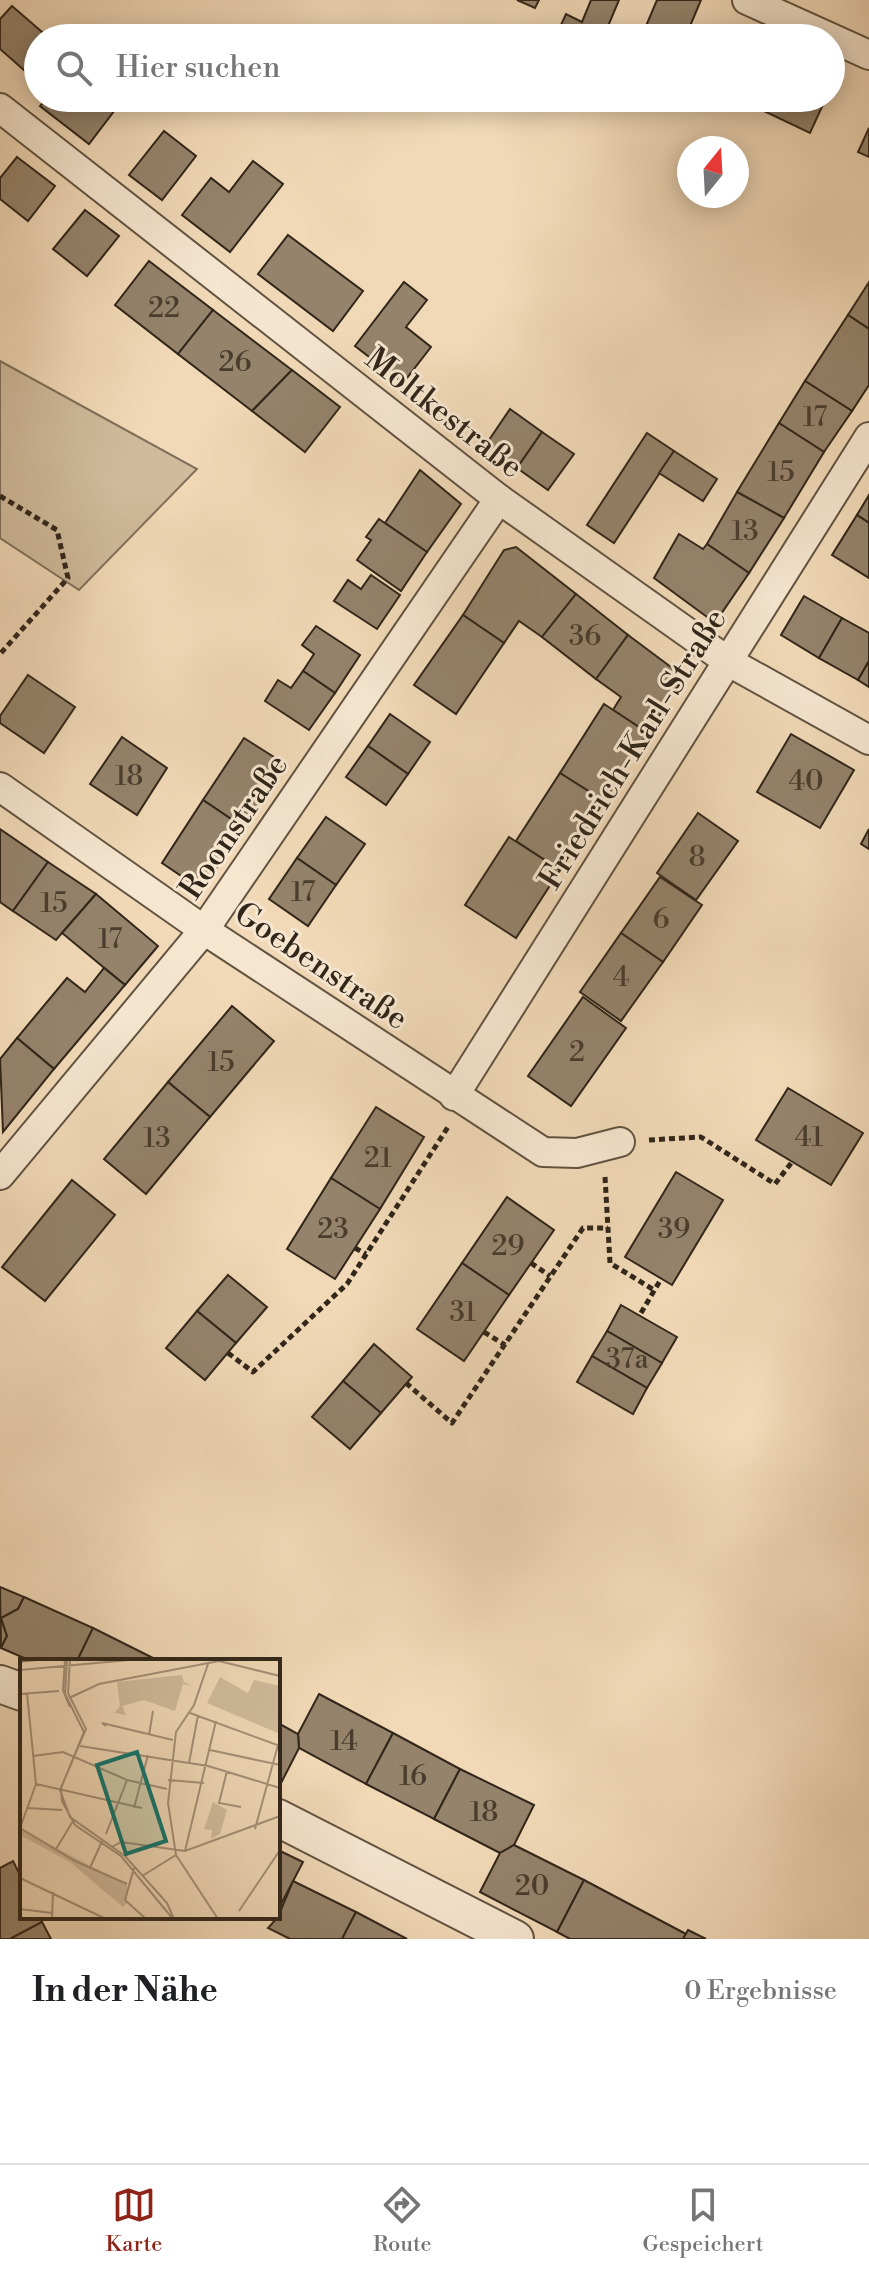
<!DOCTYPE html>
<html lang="de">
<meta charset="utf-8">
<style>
body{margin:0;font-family:"Libre Bodoni",serif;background:#f6f6f6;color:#202124}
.compass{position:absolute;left:677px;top:136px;width:72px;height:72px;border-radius:50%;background:#fff;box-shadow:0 4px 20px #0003;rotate:18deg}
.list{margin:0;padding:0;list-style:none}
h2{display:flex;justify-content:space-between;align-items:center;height:104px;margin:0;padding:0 32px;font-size:34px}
h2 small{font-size:26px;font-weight:400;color:#757577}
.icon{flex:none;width:44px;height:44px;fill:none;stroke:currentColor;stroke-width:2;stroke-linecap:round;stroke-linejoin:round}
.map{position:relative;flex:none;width:869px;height:1939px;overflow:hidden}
.search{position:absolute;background:#fff;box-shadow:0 4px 20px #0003;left:24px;right:24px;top:24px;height:88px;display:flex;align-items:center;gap:20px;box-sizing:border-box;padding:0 28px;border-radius:44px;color:#757577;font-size:30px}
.sheet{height:224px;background:#fff}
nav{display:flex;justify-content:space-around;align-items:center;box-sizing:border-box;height:112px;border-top:2px solid #e0e0e0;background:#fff;font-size:22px;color:#757577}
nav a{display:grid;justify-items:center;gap:4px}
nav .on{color:#8f2418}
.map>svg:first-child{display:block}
</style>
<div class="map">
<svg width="869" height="1939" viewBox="0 0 869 1939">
<rect width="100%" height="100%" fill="#f1d9b7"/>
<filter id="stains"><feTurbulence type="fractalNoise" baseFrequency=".0025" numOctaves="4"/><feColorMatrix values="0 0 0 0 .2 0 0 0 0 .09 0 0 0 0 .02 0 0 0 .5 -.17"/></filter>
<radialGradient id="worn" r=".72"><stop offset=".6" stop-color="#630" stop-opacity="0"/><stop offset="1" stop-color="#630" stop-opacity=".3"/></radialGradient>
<path fill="#d0bb9c" stroke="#80705b" stroke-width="2" d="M 0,361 L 197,469 L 79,590 L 0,538 Z"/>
<g fill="#95836c" stroke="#31261a" stroke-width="2">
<path d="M 517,0 L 539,0 L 535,8 Z"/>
<path d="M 591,0 L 619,0 L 603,38 L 555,38 L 566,14 L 582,22 Z"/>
<path d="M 657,0 L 701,0 L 685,38 L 655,38 L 659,32 L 646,26 Z"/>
<path d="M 12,6 L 49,38 L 38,38 L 38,54 L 24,70 L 0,49 L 0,19 Z"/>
<path d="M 47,98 L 124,98 L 89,144 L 40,106 Z"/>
<path d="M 735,98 L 772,98 L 766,112 Z"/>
<path d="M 772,98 L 826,98 L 810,133 L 766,112 Z"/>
<path d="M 869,128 L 869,157 L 858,152 Z"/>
<path d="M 164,131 L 196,156 L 162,200 L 129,175 Z"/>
<path d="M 17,157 L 55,186 L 28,221 L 0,199 L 0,178 Z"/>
<path d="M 253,161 L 283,184 L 230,252 L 182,215 L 211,178 L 229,192 Z"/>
<path d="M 85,210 L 119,236 L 87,276 L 53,249 Z"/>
<path d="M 288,235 L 363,291 L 333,331 L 258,274 Z"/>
<path d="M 149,261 L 213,310 L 178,354 L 115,305 Z"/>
<path d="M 404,282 L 427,300 L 406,327 L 431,347 L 403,383 L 355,346 Z"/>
<path d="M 869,282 L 869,329 L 848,315 Z"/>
<path d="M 213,310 L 292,370 L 252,411 L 178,354 Z"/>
<path d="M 848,315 L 869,329 L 869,385 L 852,411 L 805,381 Z"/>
<path d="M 292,370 L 340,407 L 305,452 L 252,411 Z"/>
<path d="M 805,381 L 852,411 L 824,452 L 779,423 Z"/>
<path d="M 510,409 L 542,432 L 517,468 L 485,446 Z"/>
<path d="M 779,423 L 824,452 L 784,518 L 737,492 Z"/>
<path d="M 542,432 L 574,454 L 548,490 L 517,468 Z"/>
<path d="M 647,433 L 674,451 L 614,543 L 587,525 Z"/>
<path d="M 674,451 L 717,479 L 703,501 L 659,473 Z"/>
<path d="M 420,470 L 461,504 L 427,552 L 385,523 Z"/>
<path d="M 737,492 L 784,518 L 749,573 L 707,544 Z"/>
<path d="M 869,495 L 869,523 L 857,515 Z"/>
<path d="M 857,515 L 869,523 L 869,578 L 832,555 Z"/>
<path d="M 379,519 L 427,552 L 401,591 L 357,560 L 371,540 L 366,537 Z"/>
<path d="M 679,534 L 703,549 L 707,544 L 749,573 L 721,614 L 707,617 L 654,578 Z"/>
<path d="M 516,547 L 576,594 L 542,637 L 519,621 L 504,643 L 463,615 L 504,550 Z"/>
<path d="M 371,575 L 400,595 L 377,629 L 334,601 L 348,580 L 361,589 Z"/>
<path d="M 576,594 L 628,635 L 596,679 L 542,637 Z"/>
<path d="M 804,596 L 842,618 L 819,658 L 781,635 Z"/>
<path d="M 463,615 L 504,643 L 456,714 L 414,685 Z"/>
<path d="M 842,618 L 869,633 L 869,661 L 858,680 L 819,658 Z"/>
<path d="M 316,626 L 360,655 L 335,693 L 303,671 L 314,654 L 302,645 Z"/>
<path d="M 628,635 L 675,670 L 679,685 L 648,733 L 613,710 L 621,697 L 596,679 Z"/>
<path d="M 869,661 L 869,687 L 858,680 Z"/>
<path d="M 303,671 L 335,693 L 309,730 L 265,701 L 278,680 L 291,688 Z"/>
<path d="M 28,675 L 75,707 L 44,753 L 0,723 L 0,716 Z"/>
<path d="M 604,704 L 648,733 L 604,801 L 560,773 Z"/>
<path d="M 390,714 L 430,742 L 408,774 L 368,746 Z"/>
<path d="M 791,734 L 854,770 L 820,828 L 757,792 Z"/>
<path d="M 122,737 L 167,768 L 137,815 L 90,784 Z"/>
<path d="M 244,738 L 285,764 L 243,827 L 203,800 Z"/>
<path d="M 368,746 L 408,774 L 386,805 L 346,777 Z"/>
<path d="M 560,773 L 604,801 L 560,870 L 516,841 Z"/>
<path d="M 203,800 L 243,827 L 202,890 L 162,863 Z"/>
<path d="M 698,813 L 738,841 L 696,900 L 657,873 Z"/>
<path d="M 326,817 L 365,844 L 336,885 L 297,858 Z"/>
<path d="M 0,829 L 48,862 L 13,911 L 0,902 Z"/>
<path d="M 869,829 L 869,849 L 861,844 Z"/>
<path d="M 509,837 L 560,870 L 516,938 L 465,905 Z"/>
<path d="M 297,858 L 336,885 L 308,926 L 269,899 Z"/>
<path d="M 48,862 L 96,894 L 56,940 L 13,911 Z"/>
<path d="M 660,877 L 702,905 L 663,962 L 621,933 Z"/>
<path d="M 96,894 L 158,946 L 125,985 L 62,933 Z"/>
<path d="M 621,933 L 663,962 L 621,1021 L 580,992 Z"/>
<path d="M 104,968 L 125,985 L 54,1069 L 17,1038 L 67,978 L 85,992 Z"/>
<path d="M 583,997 L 626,1028 L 571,1106 L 528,1076 Z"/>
<path d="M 232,1006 L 274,1041 L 210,1117 L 168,1082 Z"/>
<path d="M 17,1038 L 54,1069 L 3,1132 L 0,1059 Z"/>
<path d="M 168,1082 L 210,1117 L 146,1194 L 104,1159 Z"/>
<path d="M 788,1088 L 863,1133 L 831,1185 L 756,1140 Z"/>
<path d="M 376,1107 L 424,1137 L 380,1209 L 331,1178 Z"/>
<path d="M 676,1172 L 723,1200 L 672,1285 L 625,1257 Z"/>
<path d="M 331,1178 L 380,1209 L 335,1279 L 287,1249 Z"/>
<path d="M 72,1180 L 115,1215 L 45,1301 L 2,1267 Z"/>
<path d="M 507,1197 L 554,1230 L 509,1295 L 462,1263 Z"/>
<path d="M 462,1263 L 509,1295 L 464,1361 L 417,1329 Z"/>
<path d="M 228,1275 L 267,1307 L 236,1343 L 197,1311 Z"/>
<path d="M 621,1305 L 677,1337 L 662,1363 L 607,1331 Z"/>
<path d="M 197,1311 L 236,1343 L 205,1380 L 166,1348 Z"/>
<path d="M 607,1331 L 662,1363 L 647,1388 L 592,1356 Z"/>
<path d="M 374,1344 L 412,1377 L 381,1413 L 343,1381 Z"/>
<path d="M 592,1356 L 647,1388 L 633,1414 L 577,1382 Z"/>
<path d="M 343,1381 L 381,1413 L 350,1449 L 312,1417 Z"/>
<path d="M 0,1587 L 24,1597 L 18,1609 L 1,1618 L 7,1636 L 1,1648 Z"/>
<path d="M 24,1597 L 93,1628 L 77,1661 L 31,1661 L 1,1648 L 7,1636 L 1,1618 L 18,1609 Z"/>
<path d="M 93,1628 L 159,1661 L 77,1661 Z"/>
<path d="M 319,1694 L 393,1733 L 366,1784 L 299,1748 L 298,1734 Z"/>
<path d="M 278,1723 L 298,1734 L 299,1748 L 279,1787 Z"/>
<path d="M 393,1733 L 460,1769 L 434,1819 L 366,1784 Z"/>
<path d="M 460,1769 L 534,1805 L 514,1845 L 500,1853 L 434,1819 Z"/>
<path d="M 514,1845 L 584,1880 L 557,1932 L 480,1892 L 500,1853 Z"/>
<path d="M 278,1850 L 303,1862 L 278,1910 Z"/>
<path d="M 13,1861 L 22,1879 L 22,1917 L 40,1917 L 42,1922 L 10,1939 L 0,1939 L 0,1868 Z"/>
<path d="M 584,1880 L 686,1934 L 683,1939 L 570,1939 L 557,1932 Z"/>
<path d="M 293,1881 L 356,1912 L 342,1939 L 290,1939 L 268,1928 L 278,1917 Z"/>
<path d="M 356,1912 L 407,1939 L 342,1939 Z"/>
<path d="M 42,1922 L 51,1939 L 10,1939 Z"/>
<path d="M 688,1930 L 706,1939 L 683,1939 Z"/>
</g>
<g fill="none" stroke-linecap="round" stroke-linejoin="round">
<g stroke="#615341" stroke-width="32">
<g id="minor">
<path d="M 747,0 L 869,55"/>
<path d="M 0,108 L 499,499 L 729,662 L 869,740"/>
<path d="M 0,787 L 204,930 L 543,1152 L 577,1153 L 620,1142"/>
<path d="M 454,1096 L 869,437"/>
<path d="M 0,1175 L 204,930 L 499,499"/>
</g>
</g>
<g stroke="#615341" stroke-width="40">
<g id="tertiary">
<path d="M 0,1684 L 22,1692"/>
<path d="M 278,1818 L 515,1939"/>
</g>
</g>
<g stroke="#31261a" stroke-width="5" stroke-dasharray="6 4" stroke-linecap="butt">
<path d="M 0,496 L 57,530 L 68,578 L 0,654"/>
<path d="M 649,1140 L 701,1137 L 775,1184 L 792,1162"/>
<path d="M 605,1177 L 610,1263 L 654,1290"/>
<path d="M 355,1248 L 366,1254"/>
<path d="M 531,1263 L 550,1276"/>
<path d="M 641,1313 L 661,1279"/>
<path d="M 484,1332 L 505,1345"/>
<path d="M 228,1353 L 253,1372 L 347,1284 L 448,1127"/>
<path d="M 406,1383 L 452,1423 L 583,1228 L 608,1228"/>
</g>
<use href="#minor" stroke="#f6e6d0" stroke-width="28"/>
<use href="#tertiary" stroke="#f6e6d0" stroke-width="36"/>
</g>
<g text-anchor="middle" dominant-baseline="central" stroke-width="6" stroke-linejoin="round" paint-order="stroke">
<g font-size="28" fill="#4a3d2e">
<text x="164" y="308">22</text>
<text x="235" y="362">26</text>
<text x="815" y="417">17</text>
<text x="781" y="472">15</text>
<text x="745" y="531">13</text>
<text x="585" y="636">36</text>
<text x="129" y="776">18</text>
<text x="806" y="781">40</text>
<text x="697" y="857">8</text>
<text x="303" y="892">17</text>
<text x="54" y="903">15</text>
<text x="661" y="919">6</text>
<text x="110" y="939">17</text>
<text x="621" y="977">4</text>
<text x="577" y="1052">2</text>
<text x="221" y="1062">15</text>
<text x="809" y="1137">41</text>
<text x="157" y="1138">13</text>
<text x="378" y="1158">21</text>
<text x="333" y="1229">23</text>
<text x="674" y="1229">39</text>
<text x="508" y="1246">29</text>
<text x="463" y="1312">31</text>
<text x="627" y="1359">37a</text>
<text x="344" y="1741">14</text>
<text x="413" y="1776">16</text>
<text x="484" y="1812">18</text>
<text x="532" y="1886">20</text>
</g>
<g font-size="32" fill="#31261a" stroke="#f6e6d0">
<text transform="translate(444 413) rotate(38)">Moltkestraße</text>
<text transform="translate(633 749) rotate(-58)">Friedrich-Karl-Straße</text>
<text transform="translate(234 827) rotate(-56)">Roonstraße</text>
<text transform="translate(321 966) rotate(34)">Goebenstraße</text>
</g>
</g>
<g transform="translate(20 1659)">
<rect width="260" height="260" fill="#f1d9b7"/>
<path d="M 162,16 L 164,23 L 173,27 L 163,25 L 155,52 L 124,41 L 102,47 L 106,56 L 94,54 L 100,47 L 97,23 ZM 200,18 L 228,34 L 234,21 L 260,27 L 260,75 L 187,44 ZM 193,143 L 207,151 L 200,175 L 191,180 L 192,171 L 184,170 ZM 0,170 L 107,226 L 107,244 L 103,248 L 50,203 L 0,176 Z" fill="#d0bb9c"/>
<path fill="none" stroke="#a49178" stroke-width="2" d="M 45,0 L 43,31 L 50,48M 47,0 L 45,35 L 64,73 L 41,129 L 42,142 L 55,166 L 101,197 L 153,260M 50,0 L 48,34 L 66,70 L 53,100M 0,3 L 26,0M 188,5 L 174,46 L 156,73 L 148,144 L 156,196 L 198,260M 0,11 L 120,0M 7,34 L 16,125 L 122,149M 0,35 L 39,32M 49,39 L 79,25 L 199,2 L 260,17M 170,54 L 260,87M 86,67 L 82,64 L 153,81M 129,76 L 133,52M 60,87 L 188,107 L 260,129M 190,91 L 260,106M 13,97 L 43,93 L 107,121 L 147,130M 54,98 L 40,131 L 50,158 L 105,197 L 147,244 L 154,260M 169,104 L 178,56M 207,112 L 199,144 L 221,148M 148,121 L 184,124M 7,149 L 42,151M 114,149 L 128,96M 0,169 L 55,202 L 107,225M 0,169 L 16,125M 235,170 L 258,86M 86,175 L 107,121M 92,188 L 101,183 L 165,192 L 260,157M 36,190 L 53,162M 165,192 L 196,62M 70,209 L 83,180M 114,209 L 105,241 L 126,260M 122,217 L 156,196M 0,219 L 86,260M 0,250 L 32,254M 219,252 L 260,191M 32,260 L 33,233"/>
<path fill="#0f766e" fill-opacity="0.15" stroke="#0f766e" stroke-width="4" d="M 117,93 L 146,182 L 106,195 L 77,106 Z"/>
<rect width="260" height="260" fill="none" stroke="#31261a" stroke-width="4"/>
</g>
<rect width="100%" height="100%" filter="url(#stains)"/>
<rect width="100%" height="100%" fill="url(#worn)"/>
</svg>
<svg class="compass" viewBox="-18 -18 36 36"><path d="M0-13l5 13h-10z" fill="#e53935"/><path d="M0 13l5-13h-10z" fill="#757577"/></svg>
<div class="search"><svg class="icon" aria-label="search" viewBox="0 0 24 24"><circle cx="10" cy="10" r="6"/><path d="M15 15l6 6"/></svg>Hier suchen</div>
</div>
<section class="sheet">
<h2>In der Nähe<small>0 Ergebnisse</small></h2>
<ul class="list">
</ul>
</section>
<nav>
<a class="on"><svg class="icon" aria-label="map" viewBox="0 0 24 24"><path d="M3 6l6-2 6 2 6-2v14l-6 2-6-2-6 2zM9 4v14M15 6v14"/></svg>Karte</a>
<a><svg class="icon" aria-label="directions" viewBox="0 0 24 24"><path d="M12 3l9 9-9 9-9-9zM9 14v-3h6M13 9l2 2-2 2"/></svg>Route</a>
<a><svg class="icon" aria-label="saved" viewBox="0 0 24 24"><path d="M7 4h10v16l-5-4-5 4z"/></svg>Gespeichert</a>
</nav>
